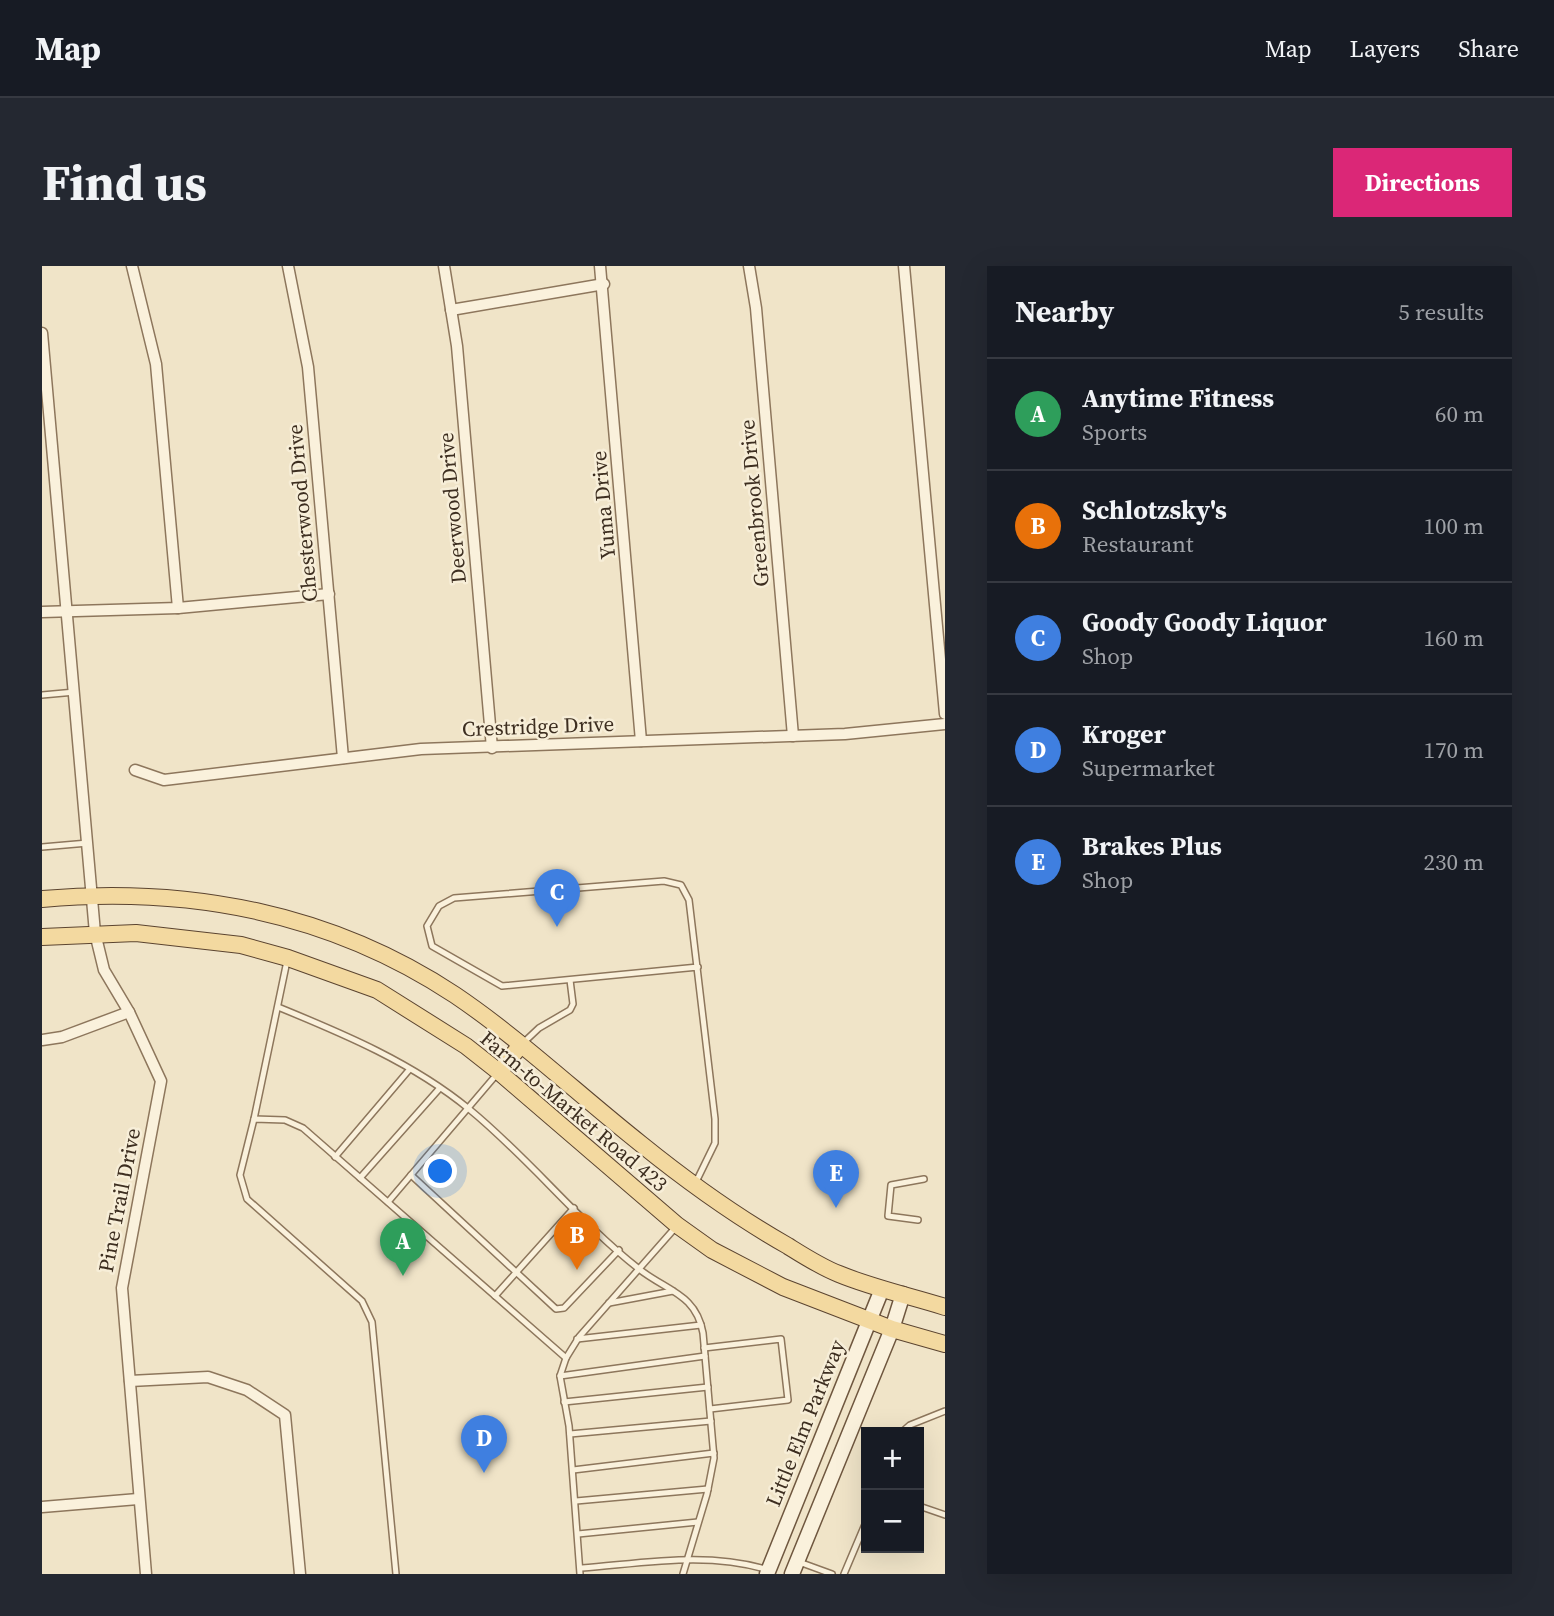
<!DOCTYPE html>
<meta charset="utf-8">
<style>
body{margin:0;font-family:"Source Serif 4",serif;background:#242831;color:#f1f3f6}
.controls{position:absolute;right:21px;bottom:21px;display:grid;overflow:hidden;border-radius:0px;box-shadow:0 7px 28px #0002}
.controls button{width:63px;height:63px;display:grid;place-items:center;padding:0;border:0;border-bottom:2px solid #363941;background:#171b24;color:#f1f3f6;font:35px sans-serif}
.you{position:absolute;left:399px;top:906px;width:24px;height:24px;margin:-18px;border:5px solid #fff;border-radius:50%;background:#1a73e8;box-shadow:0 0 0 10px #1a73e833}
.badge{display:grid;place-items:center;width:46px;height:46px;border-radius:50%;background:#db2777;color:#fff;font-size:23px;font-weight:700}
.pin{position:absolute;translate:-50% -58px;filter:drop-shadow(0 2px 4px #0008)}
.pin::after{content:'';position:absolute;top:37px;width:24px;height:21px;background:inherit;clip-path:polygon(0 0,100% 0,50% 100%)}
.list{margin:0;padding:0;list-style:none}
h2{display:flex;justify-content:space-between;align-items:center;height:91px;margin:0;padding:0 28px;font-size:30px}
h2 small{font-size:23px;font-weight:400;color:#9ea1a6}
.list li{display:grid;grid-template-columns:46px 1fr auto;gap:21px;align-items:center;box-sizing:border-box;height:112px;padding:0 28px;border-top:2px solid #363941}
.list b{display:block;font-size:26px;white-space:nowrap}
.list p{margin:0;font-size:23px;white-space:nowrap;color:#9ea1a6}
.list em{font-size:23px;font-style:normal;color:#9ea1a6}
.map{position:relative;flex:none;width:903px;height:1308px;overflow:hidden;border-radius:0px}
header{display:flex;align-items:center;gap:42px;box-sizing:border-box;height:98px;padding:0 35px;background:#171b24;border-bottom:2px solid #363941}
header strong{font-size:33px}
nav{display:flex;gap:38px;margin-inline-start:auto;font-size:24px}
.intro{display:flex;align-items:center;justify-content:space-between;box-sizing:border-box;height:168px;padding:0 42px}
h1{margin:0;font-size:49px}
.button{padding:18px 32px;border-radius:0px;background:#db2777;color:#fff;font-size:24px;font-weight:700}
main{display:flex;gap:42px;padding:0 42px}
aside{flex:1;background:#171b24;border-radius:0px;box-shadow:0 7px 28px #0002}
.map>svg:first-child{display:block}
</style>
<header>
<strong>Map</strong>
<nav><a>Map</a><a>Layers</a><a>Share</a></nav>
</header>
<div class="intro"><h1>Find us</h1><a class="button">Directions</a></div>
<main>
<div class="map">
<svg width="903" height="1308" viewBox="0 0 903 1308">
<rect width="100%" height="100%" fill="#f0e4c8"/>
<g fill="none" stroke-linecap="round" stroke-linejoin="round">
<g stroke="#8d765c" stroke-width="8">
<g id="lane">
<path d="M 0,429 L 33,426"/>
<path d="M 0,581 L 46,577"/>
<path d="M 236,741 C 302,768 371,797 427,843 C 487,892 536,955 597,1003 C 625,1025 654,1028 661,1067 L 672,1192 L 665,1228 L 641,1308"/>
<path d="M 480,778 L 497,762 L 528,744 L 531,738 L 528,714"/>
<path d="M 212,853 L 245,695"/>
<path d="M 293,891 L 367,804"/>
<path d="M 369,909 L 514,1043 L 522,1042 L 577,984"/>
<path d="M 318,912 L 397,823"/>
<path d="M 653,918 L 673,877 L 673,853 L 647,634 L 639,619 L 622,615 L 412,632 L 397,640 L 385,660 L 390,680 L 460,720 L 656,701"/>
<path d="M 346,936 L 455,808"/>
<path d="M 876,954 L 846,950 L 849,919 L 882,913"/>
<path d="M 453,1030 L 532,942"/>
<path d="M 567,1037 L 631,1025"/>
<path d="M 535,1073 L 659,1059"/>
<path d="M 662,1082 L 739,1073 L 746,1134 L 668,1143"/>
<path d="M 518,1110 L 663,1090"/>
<path d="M 522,1136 L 666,1121"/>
<path d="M 860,1166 L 868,1159 L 903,1145"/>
<path d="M 528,1168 L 669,1155"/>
<path d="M 531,1204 L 672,1187"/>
<path d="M 534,1235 L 666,1223"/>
<path d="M 877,1240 L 903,1249"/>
<path d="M 536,1268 L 656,1256"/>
<path d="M 757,1296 L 790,1308"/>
<path d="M 540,1302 C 603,1297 665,1285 727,1304"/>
<path d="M 354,1308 L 330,1056 L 320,1035 L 205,933 L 198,909 L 212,853 L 243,854 L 261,862 L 524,1092"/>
<path d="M 538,1308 L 527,1160 L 518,1110 L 524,1092 L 537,1071 L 633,962"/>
<path d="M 802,1308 L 824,1256"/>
</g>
</g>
<g stroke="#8d765c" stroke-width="13">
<g id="street">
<path d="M 90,0 L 114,98 L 136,342"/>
<path d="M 246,0 L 266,101 L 301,492"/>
<path d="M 402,0 L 415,80 L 450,482"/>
<path d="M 558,0 L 599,475"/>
<path d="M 707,0 L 714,42 L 751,470"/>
<path d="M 862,0 L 903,448"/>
<path d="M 409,44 L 562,18"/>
<path d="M 0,67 L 53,667 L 62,704 L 87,746 L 119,815 L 80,1022 L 104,1308"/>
<path d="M 0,346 L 136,342 L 287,328"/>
<path d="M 93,504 L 122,514 L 379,483 L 803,468 L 903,458"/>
<path d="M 0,774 L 20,771 L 87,746"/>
<path d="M 88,1115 L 166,1111 L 205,1124 L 243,1149 L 258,1308"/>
<path d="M 0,1241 L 96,1233"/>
</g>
</g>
<g stroke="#6f573f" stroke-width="17">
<g id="secondary">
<path d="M 725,1308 L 840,1023"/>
<path d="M 750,1308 L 850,1063 L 861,1028"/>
</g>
</g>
<g stroke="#5b4430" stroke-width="18">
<g id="primary">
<path d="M 0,633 C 147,620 289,647 413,729 C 478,773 537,829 599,878 C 646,916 693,950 746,980 C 762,990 779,1001 797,1008 C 831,1022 868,1030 903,1041"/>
<path d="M 0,671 L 94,667 L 199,679 L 246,692 L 335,724 L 424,780 L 457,806 L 635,959 L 670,984 L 741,1021 L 850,1063 L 903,1078"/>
<path d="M 457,806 L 478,780"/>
</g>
</g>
<use href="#lane" stroke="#faf1dc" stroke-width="5"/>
<use href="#street" stroke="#faf1dc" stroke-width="10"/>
<use href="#secondary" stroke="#faf1dc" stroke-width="14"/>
<use href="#primary" stroke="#f3d9a0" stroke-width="16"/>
</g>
<g text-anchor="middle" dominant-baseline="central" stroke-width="5" stroke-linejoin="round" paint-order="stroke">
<g font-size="21" fill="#3d2e20" stroke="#f7eed8">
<text transform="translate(712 237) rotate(-95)">Greenbrook Drive</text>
<text transform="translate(561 239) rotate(-95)">Yuma Drive</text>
<text transform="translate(410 242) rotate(-95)">Deerwood Drive</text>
<text transform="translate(260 247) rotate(-95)">Chesterwood Drive</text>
<text transform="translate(496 460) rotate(-2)">Crestridge Drive</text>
<text transform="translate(532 845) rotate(40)">Farm-to-Market Road 423</text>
<text transform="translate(77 934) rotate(-79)">Pine Trail Drive</text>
<text transform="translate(763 1157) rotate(-68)">Little Elm Parkway</text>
</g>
</g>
</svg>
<div class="controls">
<button>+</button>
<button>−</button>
</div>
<div class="you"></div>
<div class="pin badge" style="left:361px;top:1010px;background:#2e9e5b">A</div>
<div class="pin badge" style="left:535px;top:1004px;background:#e8710a">B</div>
<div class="pin badge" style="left:515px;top:661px;background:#3f7fe0">C</div>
<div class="pin badge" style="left:442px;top:1207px;background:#3f7fe0">D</div>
<div class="pin badge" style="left:794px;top:942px;background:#3f7fe0">E</div>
</div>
<aside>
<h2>Nearby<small>5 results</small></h2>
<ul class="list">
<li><span class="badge" style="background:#2e9e5b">A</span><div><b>Anytime Fitness</b><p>Sports</p></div><em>60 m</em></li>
<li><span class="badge" style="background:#e8710a">B</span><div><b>Schlotzsky's</b><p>Restaurant</p></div><em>100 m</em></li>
<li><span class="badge" style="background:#3f7fe0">C</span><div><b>Goody Goody Liquor</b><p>Shop</p></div><em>160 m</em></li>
<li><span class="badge" style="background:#3f7fe0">D</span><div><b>Kroger</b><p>Supermarket</p></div><em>170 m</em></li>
<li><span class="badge" style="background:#3f7fe0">E</span><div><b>Brakes Plus</b><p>Shop</p></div><em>230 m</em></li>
</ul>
</aside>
</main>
